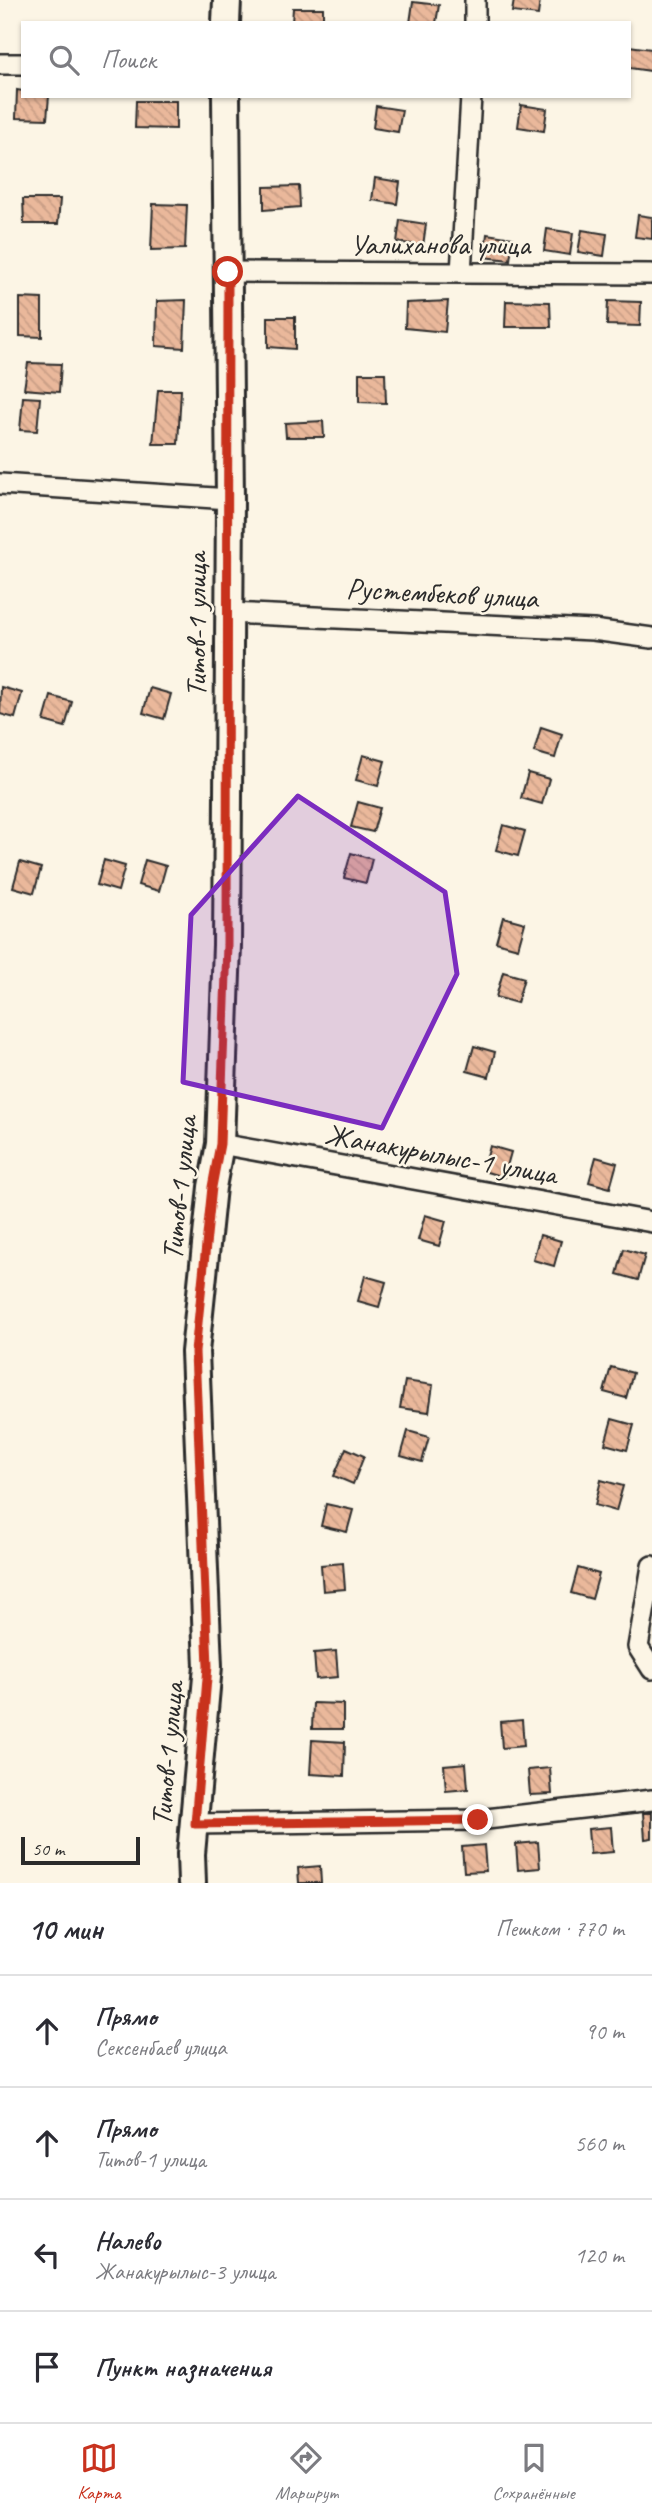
<!DOCTYPE html>
<html lang="ru">
<meta charset="utf-8">
<style>
body{margin:0;font-family:Caveat,sans-serif;background:#f2f2f3;color:#2b2b33}
.scale{position:absolute;left:21px;bottom:18px;width:119px;box-sizing:border-box;padding-left:7px;border:4px solid #2b2b2b;border-top:0;font-size:19px;line-height:24px;white-space:nowrap;color:#2b2b2b;-webkit-text-stroke:5px #fcf5e5;paint-order:stroke}
.stop{position:absolute;width:21px;height:21px;margin:-16px;border:5px solid #c8321e;border-radius:50%;background:#fff}
.stop.end{background:#c8321e;border-color:#fff;box-shadow:0 2px 7px #0008}
.list{margin:0;padding:0;list-style:none}
h2{display:flex;justify-content:space-between;align-items:center;height:91px;margin:0;padding:0 28px;font-size:30px}
h2 small{font-size:23px;font-weight:400;color:#7c7c81}
.list li{display:grid;grid-template-columns:46px 1fr auto;gap:21px;align-items:center;box-sizing:border-box;height:112px;padding:0 28px;border-top:2px solid #e1e1e2}
.list b{display:block;font-size:26px;white-space:nowrap}
.list p{margin:0;font-size:23px;white-space:nowrap;color:#7c7c81}
.list em{font-size:23px;font-style:normal;color:#7c7c81}
.icon{flex:none;width:38px;height:38px;fill:none;stroke:currentColor;stroke-width:2;stroke-linecap:round;stroke-linejoin:round}
.map{position:relative;flex:none;width:652px;height:1883px;overflow:hidden}
.search{position:absolute;background:#fff;box-shadow:0 2px 5px #0004;left:21px;right:21px;top:21px;height:77px;display:flex;align-items:center;gap:18px;box-sizing:border-box;padding:0 24px;border-radius:0px;color:#7c7c81;font-size:26px}
.sheet{height:539px;background:#fff}
nav{display:flex;justify-content:space-around;align-items:center;box-sizing:border-box;height:98px;border-top:2px solid #e1e1e2;background:#fff;font-size:19px;color:#7c7c81}
nav a{display:grid;justify-items:center;gap:4px}
nav .on{color:#c8321e}
.map>svg:first-child{display:block}
</style>
<div class="map">
<svg width="652" height="1883" viewBox="0 0 652 1883">
<defs>
<pattern id="building-back-hatch" width="6" height="6" patternUnits="userSpaceOnUse" patternTransform="scale(1.75)"><rect width="6" height="6" fill="#eab89b"/><path d="M-1 5l2 2M0 0l6 6M5-1l2 2" fill="none" stroke="#c99e86"/></pattern>
</defs>
<rect width="100%" height="100%" fill="#fcf5e5"/>
<filter id="ink" filterUnits="userSpaceOnUse"><feTurbulence type="fractalNoise" baseFrequency=".0143" numOctaves="2"/><feDisplacementMap in="SourceGraphic" scale="14" xChannelSelector="R" yChannelSelector="G"/><feConvolveMatrix kernelMatrix="1 2 1 2 8 2 1 2 1" color-interpolation-filters="sRGB"/></filter>
<g filter="url(#ink)">
<g fill="url(#building-back-hatch)" stroke="#2b2b2b" stroke-width="2">
<path d="M 514,0 L 540,0 L 538,15 L 512,12 Z"/>
<path d="M 413,2 L 439,5 L 436,23 L 410,23 Z"/>
<path d="M 293,8 L 323,8 L 323,23 L 292,23 Z"/>
<path d="M 629,46 L 652,49 L 651,71 L 629,68 Z"/>
<path d="M 17,90 L 23,91 L 23,96 L 49,96 L 47,119 L 16,118 Z"/>
<path d="M 136,101 L 176,101 L 176,129 L 135,128 Z"/>
<path d="M 521,105 L 547,109 L 544,131 L 518,127 Z"/>
<path d="M 376,106 L 402,110 L 398,132 L 373,128 Z"/>
<path d="M 375,178 L 400,182 L 397,204 L 372,200 Z"/>
<path d="M 299,186 L 300,207 L 264,210 L 264,187 Z"/>
<path d="M 23,199 L 60,199 L 58,224 L 24,224 Z"/>
<path d="M 153,204 L 187,205 L 185,249 L 151,250 Z"/>
<path d="M 638,215 L 652,217 L 652,239 L 635,237 Z"/>
<path d="M 400,220 L 426,224 L 423,246 L 397,242 Z"/>
<path d="M 547,229 L 573,233 L 570,255 L 544,251 Z"/>
<path d="M 582,230 L 607,234 L 604,256 L 578,252 Z"/>
<path d="M 487,234 L 513,238 L 510,260 L 484,257 Z"/>
<path d="M 20,298 L 42,299 L 42,337 L 20,336 Z"/>
<path d="M 186,300 L 184,348 L 156,346 L 157,301 Z"/>
<path d="M 448,301 L 445,332 L 405,328 L 406,303 Z"/>
<path d="M 506,301 L 550,302 L 551,327 L 505,327 Z"/>
<path d="M 608,301 L 641,302 L 640,326 L 607,325 Z"/>
<path d="M 268,317 L 295,317 L 295,349 L 268,347 Z"/>
<path d="M 28,363 L 61,364 L 59,392 L 24,389 Z"/>
<path d="M 359,373 L 385,373 L 386,403 L 359,402 Z"/>
<path d="M 158,390 L 181,390 L 178,444 L 153,444 Z"/>
<path d="M 23,397 L 40,398 L 37,431 L 20,430 Z"/>
<path d="M 323,421 L 324,437 L 286,437 L 285,423 Z"/>
<path d="M 1,687 L 22,693 L 15,718 L 0,714 Z"/>
<path d="M 150,688 L 171,694 L 164,719 L 143,713 Z"/>
<path d="M 51,696 L 72,702 L 65,727 L 44,721 Z"/>
<path d="M 541,727 L 562,734 L 555,758 L 534,752 Z"/>
<path d="M 363,755 L 385,761 L 378,786 L 356,780 Z"/>
<path d="M 528,773 L 549,779 L 542,804 L 521,798 Z"/>
<path d="M 358,802 L 380,808 L 373,832 L 351,827 Z"/>
<path d="M 503,825 L 525,831 L 518,856 L 496,850 Z"/>
<path d="M 351,853 L 372,859 L 366,883 L 344,878 Z"/>
<path d="M 104,860 L 125,866 L 118,891 L 97,885 Z"/>
<path d="M 145,860 L 166,866 L 159,891 L 138,885 Z"/>
<path d="M 20,862 L 41,868 L 34,893 L 13,887 Z"/>
<path d="M 503,917 L 525,923 L 518,948 L 496,942 Z"/>
<path d="M 503,972 L 524,978 L 517,1003 L 496,997 Z"/>
<path d="M 474,1046 L 495,1052 L 489,1077 L 467,1071 Z"/>
<path d="M 490,1146 L 511,1152 L 504,1177 L 483,1171 Z"/>
<path d="M 596,1157 L 617,1163 L 610,1188 L 589,1182 Z"/>
<path d="M 425,1215 L 446,1221 L 439,1246 L 418,1240 Z"/>
<path d="M 540,1235 L 561,1241 L 554,1266 L 533,1260 Z"/>
<path d="M 624,1249 L 645,1255 L 638,1280 L 617,1274 Z"/>
<path d="M 365,1276 L 386,1282 L 379,1307 L 358,1301 Z"/>
<path d="M 611,1367 L 633,1373 L 626,1398 L 604,1392 Z"/>
<path d="M 405,1381 L 433,1385 L 429,1412 L 400,1408 Z"/>
<path d="M 612,1419 L 634,1425 L 627,1450 L 605,1444 Z"/>
<path d="M 408,1431 L 429,1437 L 422,1462 L 401,1456 Z"/>
<path d="M 346,1448 L 364,1456 L 353,1484 L 334,1476 Z"/>
<path d="M 601,1480 L 623,1486 L 616,1511 L 595,1505 Z"/>
<path d="M 326,1504 L 353,1510 L 347,1532 L 321,1526 Z"/>
<path d="M 343,1563 L 345,1589 L 323,1591 L 321,1565 Z"/>
<path d="M 578,1568 L 599,1574 L 592,1599 L 571,1593 Z"/>
<path d="M 336,1651 L 338,1677 L 316,1679 L 314,1653 Z"/>
<path d="M 313,1703 L 343,1704 L 343,1729 L 312,1729 Z"/>
<path d="M 522,1720 L 524,1746 L 502,1748 L 500,1722 Z"/>
<path d="M 312,1740 L 345,1742 L 344,1776 L 310,1774 Z"/>
<path d="M 466,1763 L 468,1789 L 446,1791 L 444,1765 Z"/>
<path d="M 550,1768 L 552,1794 L 530,1795 L 528,1770 Z"/>
<path d="M 643,1813 L 652,1813 L 652,1838 L 645,1839 Z"/>
<path d="M 611,1827 L 613,1852 L 590,1854 L 588,1829 Z"/>
<path d="M 538,1842 L 540,1868 L 518,1870 L 516,1844 Z"/>
<path d="M 484,1845 L 486,1871 L 464,1872 L 462,1847 Z"/>
<path d="M 320,1866 L 321,1883 L 299,1883 L 298,1868 Z"/>
</g>
<g fill="none" stroke-linecap="round" stroke-linejoin="round">
<g stroke="#2b2b2b" stroke-width="24">
<g id="street">
<path d="M 475,23 L 475,0"/>
<path d="M 0,64 L 23,64"/>
<path d="M 228,272 L 652,274"/>
<path d="M 461,273 L 471,96"/>
<path d="M 0,484 L 230,499"/>
<path d="M 229,613 L 593,630 L 652,638"/>
<path d="M 220,1144 L 652,1222"/>
<path d="M 652,1566 L 638,1647 L 652,1669"/>
<path d="M 195,1824 L 478,1820 L 652,1800"/>
</g>
</g>
<g stroke="#2b2b2b" stroke-width="32">
<g id="secondary">
<path d="M 226,23 L 227,0"/>
<path d="M 192,1883 L 191,1854 L 208,1666 L 195,1352 L 212,1187 L 220,1144 L 227,945 L 230,499 L 226,96"/>
</g>
</g>
<use href="#street" stroke="#fcf5e5" stroke-width="19"/>
<use href="#secondary" stroke="#fcf5e5" stroke-width="26"/>
</g>
</g>
<g fill="none" stroke-linecap="round" stroke-linejoin="round" filter="url(#ink)">
<path stroke="#c8321e" stroke-width="9" d="M 228,272 L 227,945 L 220,1144 L 212,1187 L 195,1352 L 208,1666 L 195,1824 L 478,1820"/>
</g>
<path fill="#7b2cbf" fill-opacity="0.2" stroke="#7b2cbf" stroke-width="5" stroke-linejoin="round" d="M 298,796 L 445,892 L 457,974 L 382,1128 L 183,1082 L 191,915 Z"/>
<g text-anchor="middle" dominant-baseline="central" stroke-width="5" stroke-linejoin="round" paint-order="stroke">
<g font-size="30" fill="#2b2b2b" stroke="#fcf5e5">
<text x="440" y="244">Уалиханова улица</text>
<text transform="translate(442 593) rotate(3)">Рустембеков улица</text>
<text transform="translate(196 625) rotate(-90)">Титов-1 улица</text>
<text transform="translate(441 1154) rotate(10)">Жанакурылыс-1 улица</text>
<text transform="translate(179 1188) rotate(-84)">Титов-1 улица</text>
<text transform="translate(167 1754) rotate(-85)">Титов-1 улица</text>
</g>
</g>
</svg>
<div class="scale">50 m</div>
<div class="stop" style="left:228px;top:272px"></div>
<div class="stop end" style="left:478px;top:1820px"></div>
<div class="search"><svg class="icon" aria-label="search" viewBox="0 0 24 24"><circle cx="10" cy="10" r="6"/><path d="M15 15l6 6"/></svg>Поиск</div>
</div>
<section class="sheet">
<h2>10 мин<small>Пешком · 770 m</small></h2>
<ul class="list">
<li><svg class="icon" aria-label="ahead" viewBox="0 0 24 24"><path d="M12 20V5M6 11l6-6 6 6"/></svg><div><b>Прямо</b><p>Сексенбаев улица</p></div><em>90 m</em></li>
<li><svg class="icon" aria-label="ahead" viewBox="0 0 24 24"><path d="M12 20V5M6 11l6-6 6 6"/></svg><div><b>Прямо</b><p>Титов-1 улица</p></div><em>560 m</em></li>
<li><svg class="icon" aria-label="left" viewBox="0 0 24 24"><path d="M17 20v-9H6M10 6l-5 5 5 5"/></svg><div><b>Налево</b><p>Жанакурылыс-3 улица</p></div><em>120 m</em></li>
<li><svg class="icon" aria-label="arrive" viewBox="0 0 24 24"><path d="M6 21V4h12l-3 4 3 4H6"/></svg><div><b>Пункт назначения</b></div></li>
</ul>
</section>
<nav>
<a class="on"><svg class="icon" aria-label="map" viewBox="0 0 24 24"><path d="M3 6l6-2 6 2 6-2v14l-6 2-6-2-6 2zM9 4v14M15 6v14"/></svg>Карта</a>
<a><svg class="icon" aria-label="directions" viewBox="0 0 24 24"><path d="M12 3l9 9-9 9-9-9zM9 14v-3h6M13 9l2 2-2 2"/></svg>Маршрут</a>
<a><svg class="icon" aria-label="saved" viewBox="0 0 24 24"><path d="M7 4h10v16l-5-4-5 4z"/></svg>Сохранённые</a>
</nav>
